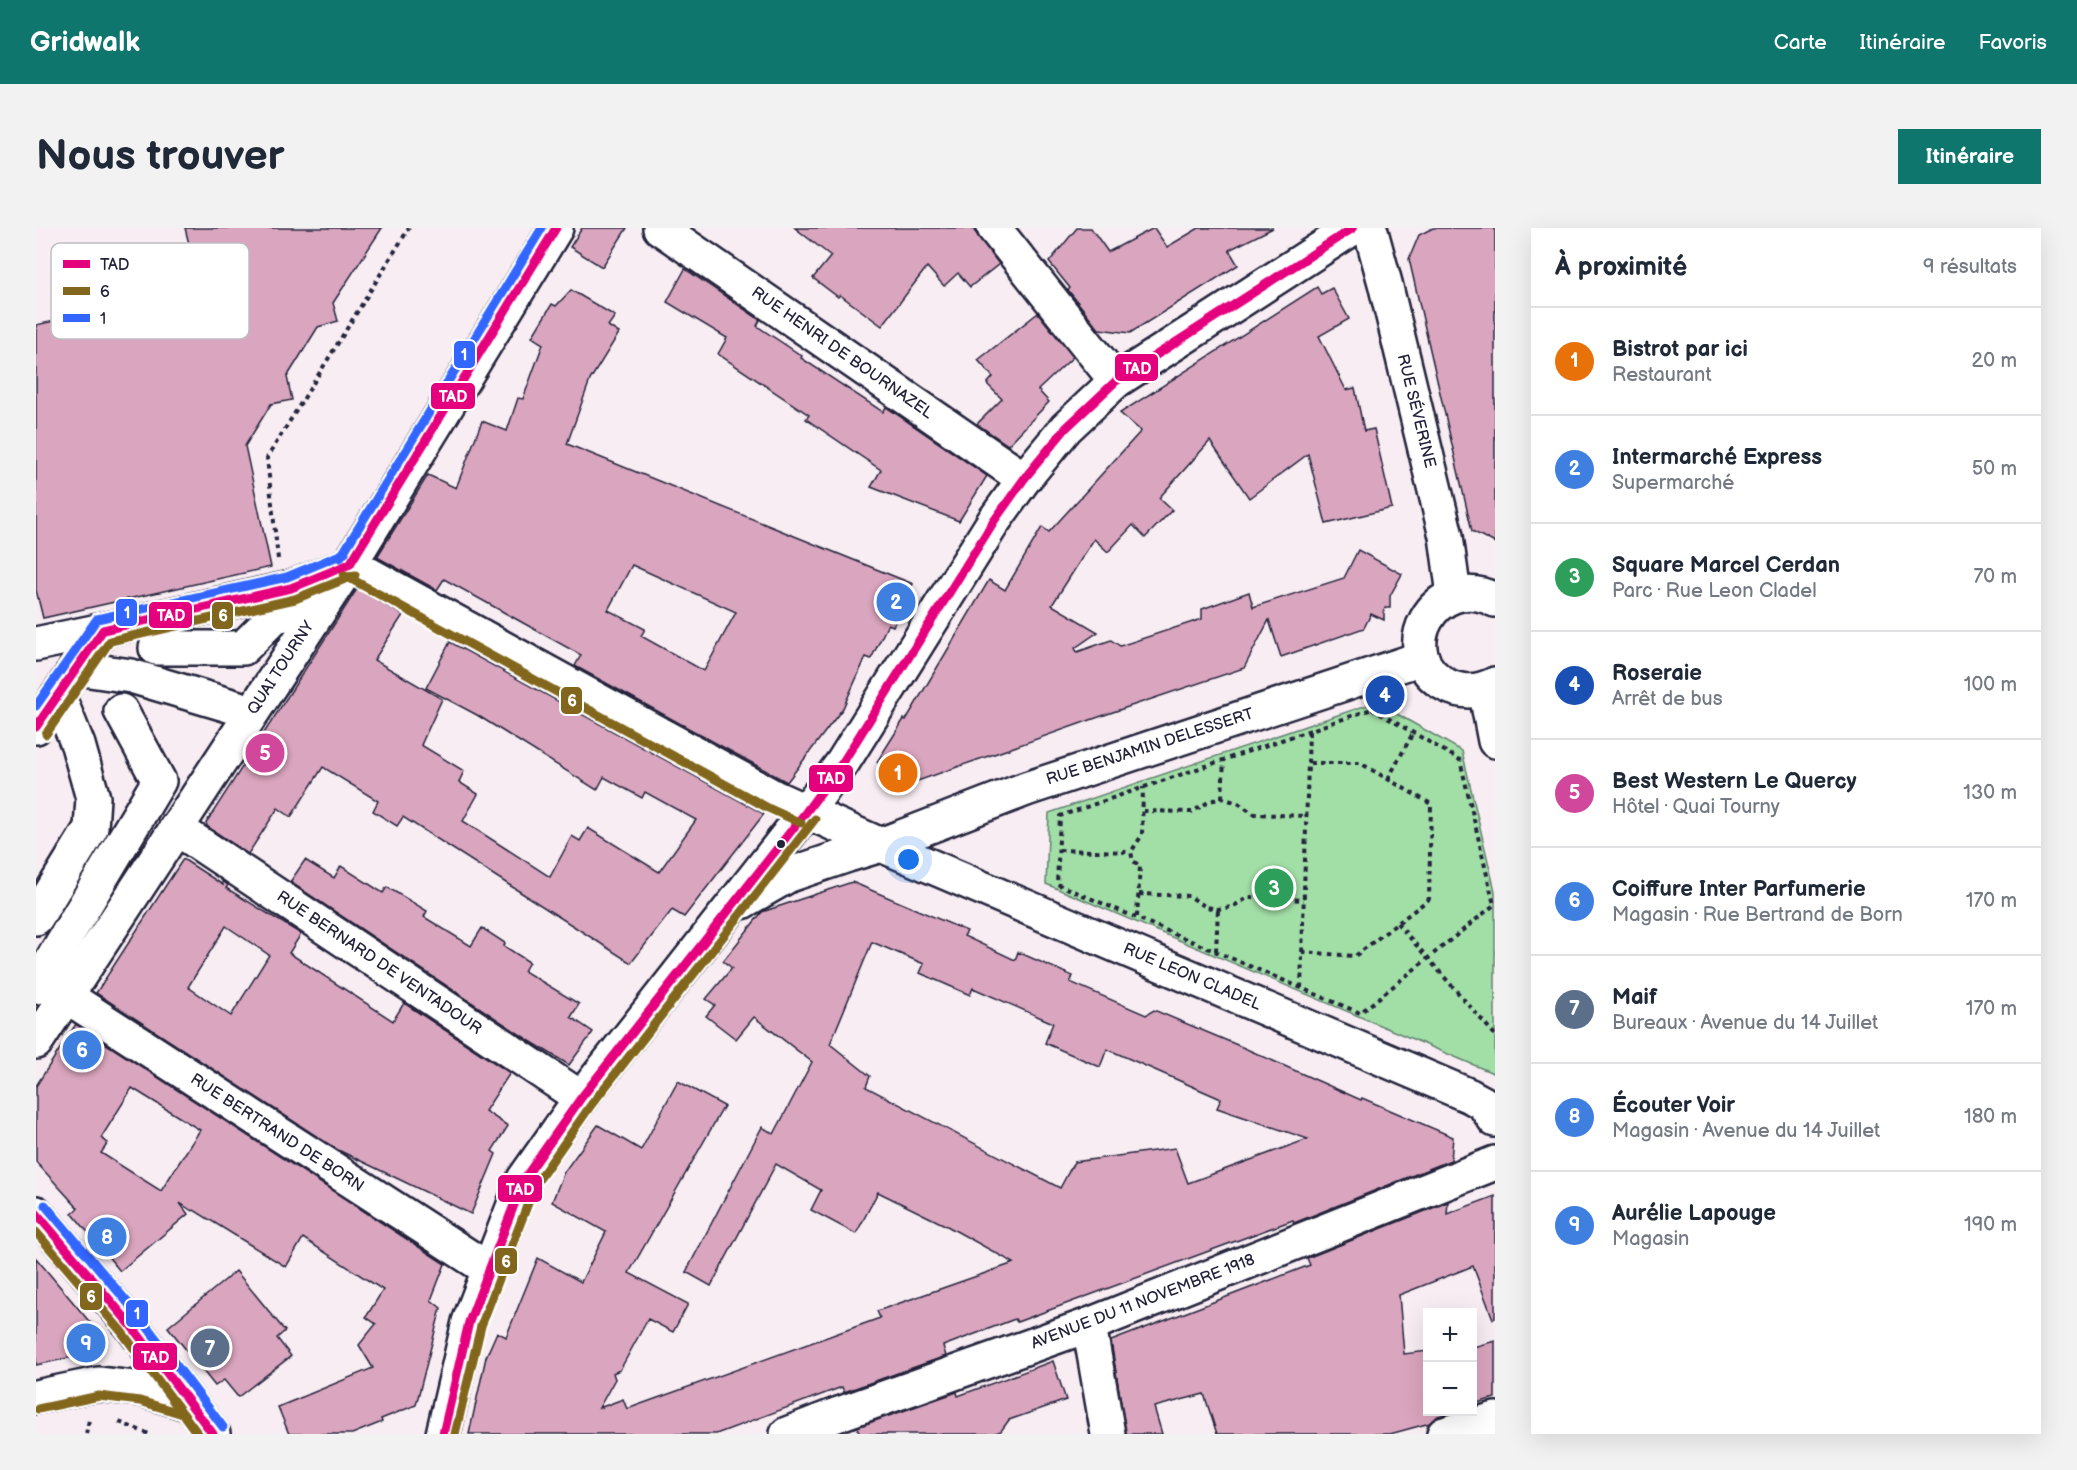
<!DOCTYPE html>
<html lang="fr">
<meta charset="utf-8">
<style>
body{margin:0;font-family:"Balsamiq Sans",sans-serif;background:#f2f2f3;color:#1f2937}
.controls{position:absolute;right:18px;bottom:18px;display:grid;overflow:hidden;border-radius:0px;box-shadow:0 6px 24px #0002}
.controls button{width:54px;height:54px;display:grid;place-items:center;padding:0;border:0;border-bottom:2px solid #e0e1e3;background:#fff;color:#1f2937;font:30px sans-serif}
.you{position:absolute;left:873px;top:632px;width:21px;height:21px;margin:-15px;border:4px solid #fff;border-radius:50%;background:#1a73e8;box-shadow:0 0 0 9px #1a73e833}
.badge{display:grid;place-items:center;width:39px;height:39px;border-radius:50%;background:#0f766e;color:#fff;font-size:20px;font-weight:700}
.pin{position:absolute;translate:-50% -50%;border:3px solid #fff;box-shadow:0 2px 6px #0006}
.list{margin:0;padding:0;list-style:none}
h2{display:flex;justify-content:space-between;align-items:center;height:78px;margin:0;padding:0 24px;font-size:26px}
h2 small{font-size:20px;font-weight:400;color:#747a83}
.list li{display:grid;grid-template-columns:39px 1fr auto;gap:18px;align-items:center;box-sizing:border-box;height:108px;padding:0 24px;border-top:2px solid #e0e1e3}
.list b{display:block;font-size:22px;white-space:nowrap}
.list p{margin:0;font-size:20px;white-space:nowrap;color:#747a83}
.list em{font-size:20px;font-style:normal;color:#747a83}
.map{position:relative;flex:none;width:1459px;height:1206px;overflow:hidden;border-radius:0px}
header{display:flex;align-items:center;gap:36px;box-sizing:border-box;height:84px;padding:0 30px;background:#0f766e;color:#fff}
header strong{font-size:28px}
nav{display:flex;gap:33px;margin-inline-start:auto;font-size:21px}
.intro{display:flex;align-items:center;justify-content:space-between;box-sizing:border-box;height:144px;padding:0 36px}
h1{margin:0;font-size:42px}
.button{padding:15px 27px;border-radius:0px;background:#0f766e;color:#fff;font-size:21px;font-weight:700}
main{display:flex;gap:36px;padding:0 36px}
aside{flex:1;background:#fff;border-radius:0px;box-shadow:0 6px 24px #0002}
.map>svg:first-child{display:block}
</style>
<header>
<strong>Gridwalk</strong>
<nav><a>Carte</a><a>Itinéraire</a><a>Favoris</a></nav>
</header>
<div class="intro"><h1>Nous trouver</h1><a class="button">Itinéraire</a></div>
<main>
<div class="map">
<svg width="1459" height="1206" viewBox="0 0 1459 1206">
<rect width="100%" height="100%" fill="#f8edf2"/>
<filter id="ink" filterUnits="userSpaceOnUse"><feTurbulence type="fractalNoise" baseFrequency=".0167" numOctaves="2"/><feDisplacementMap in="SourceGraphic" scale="12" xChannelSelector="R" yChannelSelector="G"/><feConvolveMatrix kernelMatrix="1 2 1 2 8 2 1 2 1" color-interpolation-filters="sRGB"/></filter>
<g filter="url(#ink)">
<path fill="#a2dfa7" stroke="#628071" stroke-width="1.5" d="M 1340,474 L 1426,523 L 1459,663 L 1459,843 L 1457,845 L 1010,656 L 1013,585 Z"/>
<g fill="#daa5be" stroke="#22223b" stroke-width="1.5" fill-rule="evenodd">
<path d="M 149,0 L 346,0 L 297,75 L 302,93 L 282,99 L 251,149 L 256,172 L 235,176 L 209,218 L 235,339 L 7,390 L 0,362 L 0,97 L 117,71 L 153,16 Z"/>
<path d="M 546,0 L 591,0 L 566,39 L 534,19 Z"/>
<path d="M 759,0 L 936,0 L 963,36 L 934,59 L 922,45 L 908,58 L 891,39 L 846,98 L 804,67 L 802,69 L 777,50 L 795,28 Z"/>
<path d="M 1041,0 L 1055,0 L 1072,24 L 1118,0 L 1131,19 L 1163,0 L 1237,0 L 1193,22 L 1202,37 L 1094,105 L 1063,101 L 1032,62 L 1034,60 L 1013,34 Z"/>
<path d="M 1397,0 L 1459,0 L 1459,315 L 1436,303 L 1373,31 L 1383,7 Z"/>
<path d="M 649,41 L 724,92 L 721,98 L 766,128 L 765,130 L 847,184 L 850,179 L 951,248 L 923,293 L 835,259 L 845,242 L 770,191 L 773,187 L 682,126 L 691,110 L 631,74 Z"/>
<path d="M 1281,59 L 1285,66 L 1296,60 L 1313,91 L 1283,108 L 1310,162 L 1319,160 L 1328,203 L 1338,201 L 1356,280 L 1290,296 L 1272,226 L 1213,270 L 1174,213 L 1123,270 L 1136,282 L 1109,310 L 1097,297 L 1072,324 L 1058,311 L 1016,377 L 1062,404 L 1039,420 L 1041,424 L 1075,412 L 1084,418 L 1166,391 L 1166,381 L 1213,364 L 1217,379 L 1308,350 L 1322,322 L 1366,346 L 1354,368 L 1354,380 L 1349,380 L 1348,383 L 1348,392 L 1335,386 L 1328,400 L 1245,429 L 1233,392 L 1208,440 L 1077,484 L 876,555 L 841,534 L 868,491 L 870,492 L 953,352 L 969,362 L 1006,299 L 1013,304 L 1105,203 L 1084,185 Z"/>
<path d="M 535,62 L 579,88 L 572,98 L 583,105 L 554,152 L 531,216 L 877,356 L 857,398 L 852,396 L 835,431 L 830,429 L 807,480 L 751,554 L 539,438 L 545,427 L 480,391 L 408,351 L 401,362 L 341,329 L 392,247 L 420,260 L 446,193 L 471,203 L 482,170 L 487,171 L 507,116 L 496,109 L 516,76 L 520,78 ZM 596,337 L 700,384 L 668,443 L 605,408 L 609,401 L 572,382 Z"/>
<path d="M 1002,85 L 1037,129 L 1002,162 L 1013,174 L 972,217 L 941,196 L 966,171 L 951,156 L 957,149 L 942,132 Z"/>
<path d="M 321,361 L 367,387 L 338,432 L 406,471 L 385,517 L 428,543 L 423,554 L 442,566 L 427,593 L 514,649 L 536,608 L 544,613 L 552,600 L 623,644 L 660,592 L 609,564 L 606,570 L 568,549 L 561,562 L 441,487 L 390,460 L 414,414 L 728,586 L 648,689 L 636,682 L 595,735 L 367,589 L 361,598 L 337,583 L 342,573 L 287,539 L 255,589 L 242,580 L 212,626 L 171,598 L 170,595 Z"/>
<path d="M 147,631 L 187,657 L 186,653 L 192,657 L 190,660 L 265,706 L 253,725 L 357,793 L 368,775 L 474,845 L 449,883 L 472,898 L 456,923 L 460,926 L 435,986 L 300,921 L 60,765 ZM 190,698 L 233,727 L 195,788 L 152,759 Z"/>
<path d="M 269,632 L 298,650 L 305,638 L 347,665 L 351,659 L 391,683 L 388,689 L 435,718 L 446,700 L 469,715 L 468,718 L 493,734 L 488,743 L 543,776 L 535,789 L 557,804 L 533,837 L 494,813 L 254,654 Z"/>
<path d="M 816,654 L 931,703 L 928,708 L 979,732 L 982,724 L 1037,748 L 1034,754 L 1110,787 L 1118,782 L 1206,819 L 1325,872 L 1326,870 L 1417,909 L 1415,932 L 1258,995 L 1257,992 L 981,1094 L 979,1091 L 907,1118 L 910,1128 L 808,1164 L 806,1159 L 680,1206 L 433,1206 L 450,1129 L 461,1104 L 470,1109 L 502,1030 L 545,1054 L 570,1004 L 516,974 L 528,944 L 562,897 L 605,922 L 642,853 L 688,878 L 593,1045 L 652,1076 L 637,1104 L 612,1091 L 584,1142 L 577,1145 L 579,1151 L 563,1180 L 587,1171 L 591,1181 L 844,1090 L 841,1083 L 978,1035 L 911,998 L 842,964 L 820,1006 L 775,982 L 785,962 L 740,936 L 675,1058 L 650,1044 L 726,899 L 738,906 L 776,834 L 718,789 L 700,811 L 670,788 L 679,777 L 670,771 L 696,740 L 687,733 L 726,684 ZM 836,714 L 888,736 L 884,745 L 934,767 L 937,760 L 1017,795 L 1009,815 L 1064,839 L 1071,821 L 1185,871 L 1181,880 L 1272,911 L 1152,955 L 1139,920 L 1038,934 L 1024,960 L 830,859 L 834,848 L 794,816 Z"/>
<path d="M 40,796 L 409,1036 L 395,1072 L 405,1080 L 380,1177 L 345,1191 L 346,1194 L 316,1206 L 253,1206 L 242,1179 L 337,1140 L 323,1117 L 340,1096 L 330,1089 L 347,1062 L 267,1010 L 250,1039 L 158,982 L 156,983 L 144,975 L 152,986 L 84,1043 L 36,985 L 42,980 L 0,934 L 0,858 ZM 96,860 L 164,902 L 125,963 L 65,925 L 72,915 L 65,910 Z"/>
<path d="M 1459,968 L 1459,1090 L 1457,1091 L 1437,1038 L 1363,1067 L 1368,1126 L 1392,1123 L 1392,1184 L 1418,1184 L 1402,1188 L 1394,1195 L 1354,1206 L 1181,1206 L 1168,1166 L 1118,1179 L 1126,1206 L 1090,1206 L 1075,1113 L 1274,1037 L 1271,1030 L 1412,974 L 1411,986 Z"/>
<path d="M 0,1030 L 62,1104 L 55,1125 L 0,1137 Z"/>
<path d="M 200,1043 L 249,1103 L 241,1110 L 255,1128 L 202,1169 L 188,1152 L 179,1158 L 132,1099 Z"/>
<path d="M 1459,1113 L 1459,1170 L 1437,1176 L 1437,1119 Z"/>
<path d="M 1017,1133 L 1030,1172 L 973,1192 L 965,1203 L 957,1206 L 824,1206 L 821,1199 L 921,1164 L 922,1168 Z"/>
</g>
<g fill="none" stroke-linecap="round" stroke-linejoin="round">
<g stroke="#22223b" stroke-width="38">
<g id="minor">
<path d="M 624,0 L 988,251"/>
<path d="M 958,0 L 1080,153"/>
<path d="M 1334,0 L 1349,55 L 1410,308 L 1418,367"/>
<path d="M 314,336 L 738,569 L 845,617 L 1434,868 L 1447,875 L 1459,892"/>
<path d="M 1459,372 C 1398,341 1353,427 1410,457 C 1427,466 1443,464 1459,456"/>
<path d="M 0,416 L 67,402"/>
<path d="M 120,420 L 207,420 L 239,388 L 286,378"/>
<path d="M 40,440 L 95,448 L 216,484"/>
<path d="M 1449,461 L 1459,513"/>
<path d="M 0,499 L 67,402 L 255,360 L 314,336"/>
<path d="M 140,600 L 545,870"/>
<path d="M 706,674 L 753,647 L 812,627 L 845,617 L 990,561 L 1386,430"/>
<path d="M 0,690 L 55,600 L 57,570 L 42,517 L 22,467"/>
<path d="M 0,759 L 123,553 L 85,483"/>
<path d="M 30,768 L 452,1041"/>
<path d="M 0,814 L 314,336 L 520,0"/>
<path d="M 1053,1097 L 1072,1206"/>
<path d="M 407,1206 L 433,1094 L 488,951 L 545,870 L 770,584 L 807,534 L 958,293 L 988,251 L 1030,200 L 1080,153 L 1317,0"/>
<path d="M 751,1206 L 803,1186 L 1053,1097 L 1459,935"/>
<path d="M 1408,1206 L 1459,1191"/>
</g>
</g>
<g stroke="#22223b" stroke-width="38">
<g id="major">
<path d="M 0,985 L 94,1096 L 177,1206"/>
<path d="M 0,1169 L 62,1156 L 106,1161 L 154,1176"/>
</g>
</g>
<g stroke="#22223b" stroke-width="4" stroke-dasharray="4.5 4.5" stroke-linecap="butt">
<path d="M 242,331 L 231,230 L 373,0"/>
<path d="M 1336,481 L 1424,532 L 1458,677 L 1324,785 L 1021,656 L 1024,588 Z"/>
<path d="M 1352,551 L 1377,505"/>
<path d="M 1186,570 L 1188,532"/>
<path d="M 1107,583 L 1156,584 L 1174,573 L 1186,570 L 1202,575 L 1218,586 L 1270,588"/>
<path d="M 1023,622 L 1095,624"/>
<path d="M 1103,666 L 1153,668 L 1170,679 L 1182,681 L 1196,679 L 1213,669 L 1268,672"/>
<path d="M 1101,689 L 1104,638 L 1097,633 L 1095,624 L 1106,607 L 1107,559"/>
<path d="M 1361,695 L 1459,807"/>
<path d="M 1180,723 L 1182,681"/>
<path d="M 1266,724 L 1319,728 L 1393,671 L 1395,576 L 1324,535 L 1272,535"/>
<path d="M 1265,760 L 1273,503"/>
<path d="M 83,1194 L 113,1206"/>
<path d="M 50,1206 L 53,1192"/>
</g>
<use href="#minor" stroke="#fff" stroke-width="33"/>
<use href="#major" stroke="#fff" stroke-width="33"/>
<g stroke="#fff" stroke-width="14">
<g id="bus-1">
<path d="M 314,336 L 520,0"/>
<path d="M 0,499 L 67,402 L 255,360 L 314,336"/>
<path d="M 0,985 L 94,1096 L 177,1206"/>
<path d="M 407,1206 L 433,1094 L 488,951 L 545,870 L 770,584 L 807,534 L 958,293 L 988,251 L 1030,200 L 1080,153 L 1317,0"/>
</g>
</g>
<g stroke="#fff" stroke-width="14">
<g id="bus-2">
<path d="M 308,347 L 732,580 L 765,595"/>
<path d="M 10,506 L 74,413 L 259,371 L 319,347"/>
<path d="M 0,1004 L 85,1103 L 162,1206"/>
<path d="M 2,1181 L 63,1168 L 104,1173 L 147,1186 L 157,1200"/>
<path d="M 419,1206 L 445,1098 L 499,957 L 555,877 L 779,591"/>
</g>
</g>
<g stroke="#fff" stroke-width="14">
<g id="bus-3">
<path d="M 304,330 L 506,0"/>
<path d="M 0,478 L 61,391 L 251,349 L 309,325"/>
<path d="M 9,977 L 103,1088 L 187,1199"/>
</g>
</g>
<use href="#bus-1" stroke="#e5007d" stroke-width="9"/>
<use href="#bus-2" stroke="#82661e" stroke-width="9"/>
<use href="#bus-3" stroke="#36f" stroke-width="9"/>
</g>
</g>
<circle fill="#22223b" stroke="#fff" stroke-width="2" cx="745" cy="616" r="5"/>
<g text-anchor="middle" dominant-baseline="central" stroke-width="4.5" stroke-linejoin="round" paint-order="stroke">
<g font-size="16" fill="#22223b" stroke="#fff">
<text transform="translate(806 125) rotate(35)">RUE HENRI DE BOURNAZEL</text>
<text transform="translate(1380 183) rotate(76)">RUE SÉVERINE</text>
<text transform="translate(245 440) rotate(-57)">QUAI TOURNY</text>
<text transform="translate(1114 519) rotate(-18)">RUE BENJAMIN DELESSERT</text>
<text transform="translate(343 735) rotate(34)">RUE BERNARD DE VENTADOUR</text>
<text transform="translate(1156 749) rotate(23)">RUE LEON CLADEL</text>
<text transform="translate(241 905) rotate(33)">RUE BERTRAND DE BORN</text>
<text transform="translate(1107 1074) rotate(-21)">AVENUE DU 11 NOVEMBRE 1918</text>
</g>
</g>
<rect x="15" y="15" width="198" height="96" rx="9" fill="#fff" stroke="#bdbdc4" stroke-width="1.5"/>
<rect x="27" y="32" width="27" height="8" fill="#e5007d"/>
<rect x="27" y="59" width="27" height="8" fill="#82661e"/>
<rect x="27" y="86" width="27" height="8" fill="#36f"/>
<g font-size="16" fill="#22223b">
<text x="64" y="42">TAD</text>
<text x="64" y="69">6</text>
<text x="64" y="96">1</text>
</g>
<g stroke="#fff" stroke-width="2">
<rect x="417" y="112" width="23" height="29" rx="6" fill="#36f"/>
<rect x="1078" y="125" width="45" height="29" rx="6" fill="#e5007d"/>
<rect x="394" y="154" width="46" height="28" rx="6" fill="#e5007d"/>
<rect x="79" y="370" width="23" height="29" rx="6" fill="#36f"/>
<rect x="112" y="373" width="45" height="28" rx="6" fill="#e5007d"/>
<rect x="175" y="373" width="23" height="29" rx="6" fill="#82661e"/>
<rect x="524" y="458" width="23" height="29" rx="6" fill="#82661e"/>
<rect x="772" y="536" width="46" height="29" rx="6" fill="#e5007d"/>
<rect x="461" y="946" width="46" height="29" rx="6" fill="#e5007d"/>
<rect x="458" y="1019" width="24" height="28" rx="6" fill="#82661e"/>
<rect x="43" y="1054" width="24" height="29" rx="6" fill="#82661e"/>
<rect x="89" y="1071" width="24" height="29" rx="6" fill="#36f"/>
<rect x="96" y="1114" width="46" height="29" rx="6" fill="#e5007d"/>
</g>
<g font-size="16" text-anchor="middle" font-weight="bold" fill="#fff">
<text x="428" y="132">1</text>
<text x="1101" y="146">TAD</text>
<text x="417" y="174">TAD</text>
<text x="91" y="390">1</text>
<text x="135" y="393">TAD</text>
<text x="187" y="393">6</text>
<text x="536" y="478">6</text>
<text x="795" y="556">TAD</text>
<text x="484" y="967">TAD</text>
<text x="470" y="1039">6</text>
<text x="55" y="1074">6</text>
<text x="101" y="1091">1</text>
<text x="119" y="1135">TAD</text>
</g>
</svg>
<div class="controls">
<button>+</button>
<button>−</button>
</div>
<div class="you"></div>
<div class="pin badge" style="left:862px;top:545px;background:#e8710a">1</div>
<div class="pin badge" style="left:860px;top:374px;background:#3f7fe0">2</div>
<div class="pin badge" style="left:1238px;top:660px;background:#2e9e5b">3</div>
<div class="pin badge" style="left:1349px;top:467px;background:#1a4fb4">4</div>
<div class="pin badge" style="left:229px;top:525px;background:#d1479c">5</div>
<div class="pin badge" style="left:46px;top:822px;background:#3f7fe0">6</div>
<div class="pin badge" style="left:174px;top:1120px;background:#5c6f8a">7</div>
<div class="pin badge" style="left:71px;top:1009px;background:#3f7fe0">8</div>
<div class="pin badge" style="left:50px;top:1115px;background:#3f7fe0">9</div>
</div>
<aside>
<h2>À proximité<small>9 résultats</small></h2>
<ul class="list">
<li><span class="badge" style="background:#e8710a">1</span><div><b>Bistrot par ici</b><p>Restaurant</p></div><em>20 m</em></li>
<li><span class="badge" style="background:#3f7fe0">2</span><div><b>Intermarché Express</b><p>Supermarché</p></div><em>50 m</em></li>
<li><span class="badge" style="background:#2e9e5b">3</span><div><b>Square Marcel Cerdan</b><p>Parc · Rue Leon Cladel</p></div><em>70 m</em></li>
<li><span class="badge" style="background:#1a4fb4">4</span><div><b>Roseraie</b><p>Arrêt de bus</p></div><em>100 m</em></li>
<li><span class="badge" style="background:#d1479c">5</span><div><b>Best Western Le Quercy</b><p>Hôtel · Quai Tourny</p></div><em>130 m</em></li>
<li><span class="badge" style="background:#3f7fe0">6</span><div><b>Coiffure Inter Parfumerie</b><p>Magasin · Rue Bertrand de Born</p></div><em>170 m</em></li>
<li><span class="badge" style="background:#5c6f8a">7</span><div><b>Maif</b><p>Bureaux · Avenue du 14 Juillet</p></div><em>170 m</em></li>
<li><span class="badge" style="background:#3f7fe0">8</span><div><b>Écouter Voir</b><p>Magasin · Avenue du 14 Juillet</p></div><em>180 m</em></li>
<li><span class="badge" style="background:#3f7fe0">9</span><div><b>Aurélie Lapouge</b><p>Magasin</p></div><em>190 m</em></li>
</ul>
</aside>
</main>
